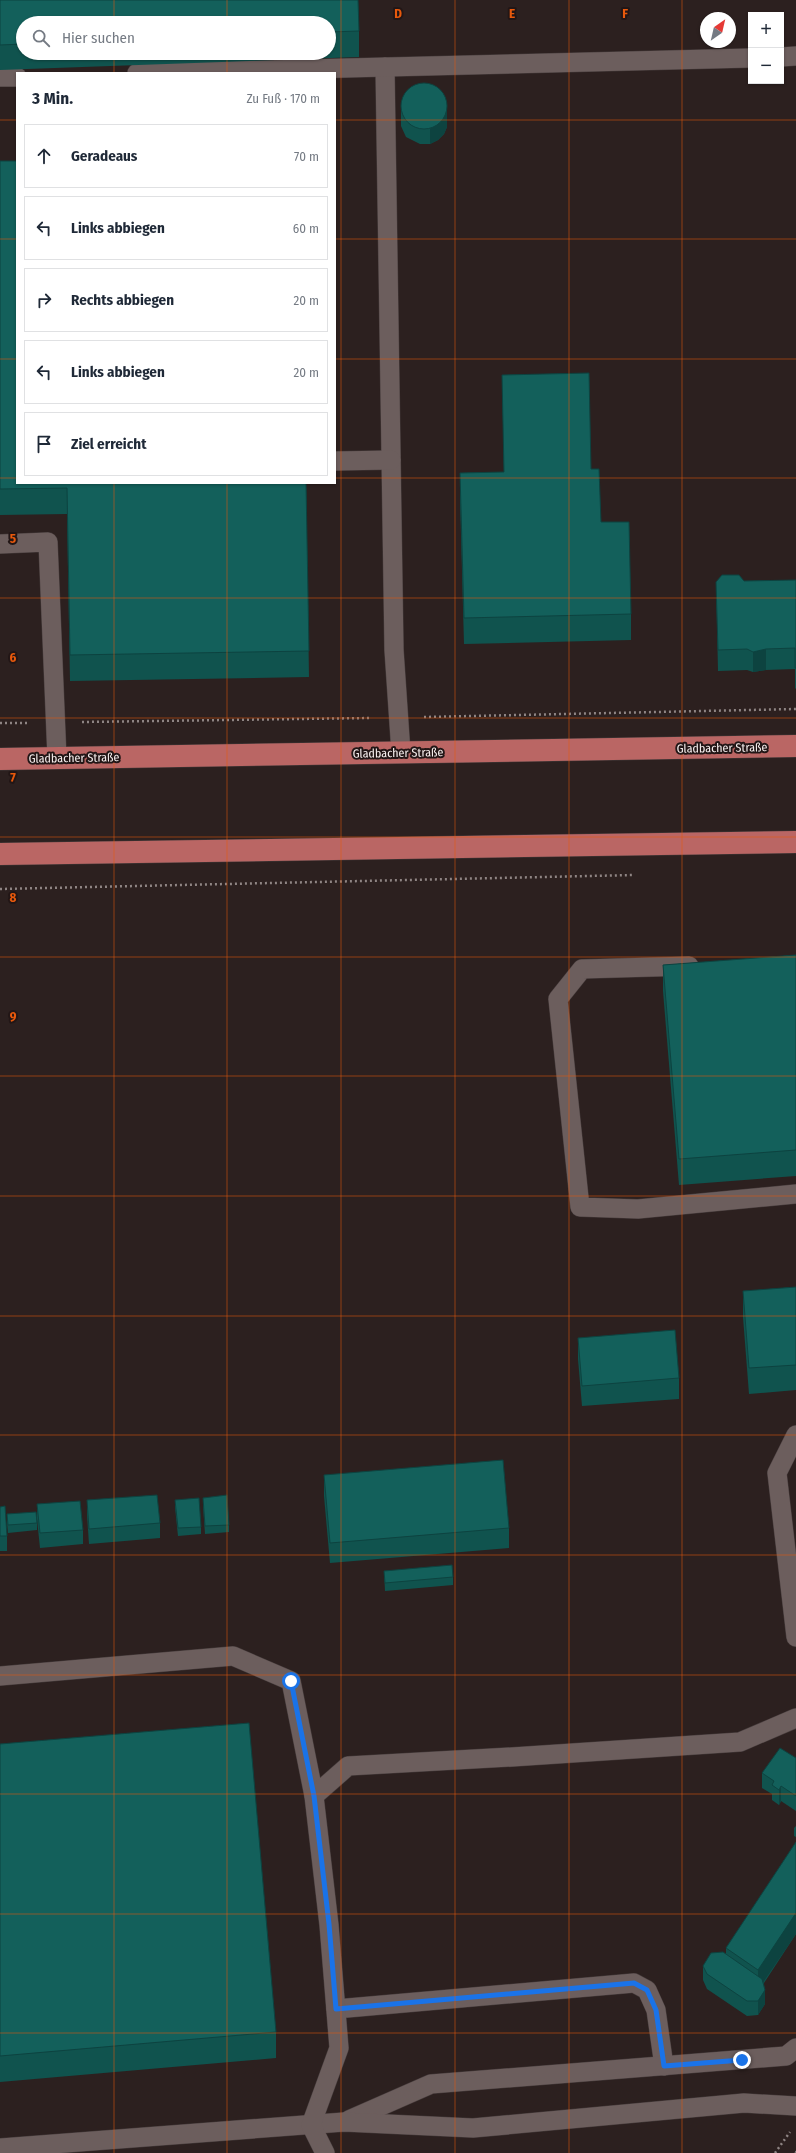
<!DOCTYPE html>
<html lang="de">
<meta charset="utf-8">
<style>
body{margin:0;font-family:"Fira Sans Condensed",sans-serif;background:#f6f6f7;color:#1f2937}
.controls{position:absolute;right:12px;top:12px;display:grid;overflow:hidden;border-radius:0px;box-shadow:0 1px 3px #0004}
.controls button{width:36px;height:36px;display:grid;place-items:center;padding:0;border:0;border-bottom:1px solid #e0e1e3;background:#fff;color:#1f2937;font:20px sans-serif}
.compass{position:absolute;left:700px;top:12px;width:36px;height:36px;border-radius:50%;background:#fff;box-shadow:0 1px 3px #0004;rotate:34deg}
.stop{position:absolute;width:12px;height:12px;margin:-9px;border:3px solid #1a73e8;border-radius:50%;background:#fff}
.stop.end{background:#1a73e8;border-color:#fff;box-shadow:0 1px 4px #0008}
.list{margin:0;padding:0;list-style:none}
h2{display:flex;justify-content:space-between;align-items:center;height:52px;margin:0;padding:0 16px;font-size:17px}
h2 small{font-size:13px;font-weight:400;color:#747a83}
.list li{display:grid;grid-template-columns:26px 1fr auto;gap:12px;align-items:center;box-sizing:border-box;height:64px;margin:0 8px 8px;padding:0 8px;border:1px solid #e0e1e3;border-radius:0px}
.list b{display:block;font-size:15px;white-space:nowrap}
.list em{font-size:13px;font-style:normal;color:#747a83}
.icon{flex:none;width:22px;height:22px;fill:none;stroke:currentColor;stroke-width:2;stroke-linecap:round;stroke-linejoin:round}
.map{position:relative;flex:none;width:796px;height:2153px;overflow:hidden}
.search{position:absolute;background:#fff;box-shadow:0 1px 3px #0004;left:16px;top:16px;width:320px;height:44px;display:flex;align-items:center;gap:10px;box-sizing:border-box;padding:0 14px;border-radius:22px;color:#747a83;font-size:15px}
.panel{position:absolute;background:#fff;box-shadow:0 1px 3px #0004;left:16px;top:72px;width:320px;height:412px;border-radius:0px}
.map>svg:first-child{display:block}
</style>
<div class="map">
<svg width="796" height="2153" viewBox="0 0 796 2153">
<rect width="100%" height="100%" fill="#2c201f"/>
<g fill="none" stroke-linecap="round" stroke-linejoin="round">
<g stroke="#463c3c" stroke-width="20">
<g id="lane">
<path d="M 781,57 L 796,56"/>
<path d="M 385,67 L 394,650 L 401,753"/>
<path d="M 137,73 L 751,58"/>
<path d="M 0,77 L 17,77"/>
<path d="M 335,461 L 391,460"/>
<path d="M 0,544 L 48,542 L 57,758"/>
<path d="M 689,966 L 582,969 L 558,999 L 580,1207 L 638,1209 L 796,1194"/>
<path d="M 796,1435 L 777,1473 L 796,1637"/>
<path d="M 0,1676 L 233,1656 L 291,1681 L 314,1796"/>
<path d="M 336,2009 L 634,1983 L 647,1990 L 656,2010 L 664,2066"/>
<path d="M 349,2120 L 431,2084 L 786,2056 L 796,2048"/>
<path d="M 0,2148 L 344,2122 L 473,2128 L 744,2103 L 796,2106"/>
<path d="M 325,2153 L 311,2125 L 339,2048 L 329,1925 L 314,1796 L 348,1766 L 512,1757 L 740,1742 L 796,1718"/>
</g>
</g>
<g stroke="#463c3c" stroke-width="23">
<g id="primary">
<path d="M 0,759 L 796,746"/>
<path d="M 0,854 L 796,842"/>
</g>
</g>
<g stroke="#8f8584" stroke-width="2.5" stroke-dasharray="2 3" stroke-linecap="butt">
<path d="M 424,717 L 796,709"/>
<path d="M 82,722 L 371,718"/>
<path d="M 0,723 L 29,723"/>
<path d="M 0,889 L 634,875"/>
<path d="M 775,2153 L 790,2132"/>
</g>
<use href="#lane" stroke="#6c5e5d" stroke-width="19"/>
<use href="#primary" stroke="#ba6664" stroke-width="22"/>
<path stroke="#a09796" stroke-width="1" d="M 795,2153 L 796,2151"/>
</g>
<g fill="#10534e" fill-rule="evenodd">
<path d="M 0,0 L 358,0 L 359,31 L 359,57 L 0,70 ZM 23,23 L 329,23 L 329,53 L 23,53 Z"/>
<path d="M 401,102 L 447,117 L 447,127 L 444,134 L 438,140 L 430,144 L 420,144 L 406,137 L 401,126 Z"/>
<path d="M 0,161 L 306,483 L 309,677 L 70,681 L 67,514 L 0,515 Z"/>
<path d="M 502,375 L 591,469 L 601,522 L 631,614 L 631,640 L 464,644 L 460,499 L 460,473 L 504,472 Z"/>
<path d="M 796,580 L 796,689 L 795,688 L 795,669 L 766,670 L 753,672 L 747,670 L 718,671 L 716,582 Z"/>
<path d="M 796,955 L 796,1176 L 679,1185 L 663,991 L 663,965 Z"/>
<path d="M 796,1287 L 796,1390 L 749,1394 L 743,1317 L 743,1291 Z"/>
<path d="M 578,1338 L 679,1378 L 679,1399 L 582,1406 L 578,1359 Z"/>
<path d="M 324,1475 L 509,1528 L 509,1548 L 330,1563 L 324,1496 Z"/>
<path d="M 203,1498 L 229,1525 L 229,1532 L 205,1534 L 203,1505 Z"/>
<path d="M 87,1500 L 160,1523 L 160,1538 L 89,1544 L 87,1515 Z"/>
<path d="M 175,1500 L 201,1527 L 201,1534 L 178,1536 L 175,1507 Z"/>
<path d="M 37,1504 L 83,1530 L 83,1544 L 40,1548 L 37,1519 Z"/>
<path d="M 0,1507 L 7,1536 L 7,1551 L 0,1551 Z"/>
<path d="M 7,1514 L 37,1523 L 37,1530 L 8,1533 L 7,1522 Z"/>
<path d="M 384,1571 L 453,1577 L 453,1585 L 385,1591 Z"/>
<path d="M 0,1744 L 276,2032 L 276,2058 L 0,2082 Z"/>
<path d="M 796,1758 L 796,1811 L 781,1801 L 779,1805 L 772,1800 L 772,1794 L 762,1788 L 762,1773 Z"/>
<path d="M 796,1826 L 796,1837 L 794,1836 L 794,1828 Z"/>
<path d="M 796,1842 L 796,1934 L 764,1983 L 765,2004 L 758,2015 L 747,2016 L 707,1989 L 703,1980 L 703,1966 L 726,1954 L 726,1948 Z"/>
</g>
<g fill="#0d4340">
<path d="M 447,103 L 447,127 L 444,134 L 438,140 L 430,144 L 430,129 Z"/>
<path d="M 766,649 L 766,670 L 753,672 L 753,652 Z"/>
<path d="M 781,1786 L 781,1801 L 779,1805 L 779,1790 Z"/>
<path d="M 796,1913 L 796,1934 L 758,1990 L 758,1970 Z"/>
<path d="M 765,1990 L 765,2004 L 758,2015 L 758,2001 Z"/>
</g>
<g fill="#13605b" stroke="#0d4340">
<path d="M 0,0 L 358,0 L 359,31 L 329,32 L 329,23 L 23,23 L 23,44 L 0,45 Z"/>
<circle cx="424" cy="106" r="23"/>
<path d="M 0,161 L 17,161 L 17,483 L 306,483 L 309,651 L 70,655 L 67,488 L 0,489 Z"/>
<path d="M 589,373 L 591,469 L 599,469 L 601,522 L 629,522 L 631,614 L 464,618 L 460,473 L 504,472 L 502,375 Z"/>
<path d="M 722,575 L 739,575 L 744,581 L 796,580 L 796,668 L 795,668 L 795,648 L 766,649 L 753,652 L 747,649 L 718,650 L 716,582 Z"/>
<path d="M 796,955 L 796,1150 L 679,1159 L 663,965 Z"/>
<path d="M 796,1287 L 796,1365 L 749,1368 L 743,1291 Z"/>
<path d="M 675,1330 L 679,1378 L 582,1386 L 578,1338 Z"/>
<path d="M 503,1460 L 509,1528 L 330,1543 L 324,1475 Z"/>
<path d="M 157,1495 L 160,1523 L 89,1529 L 87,1500 Z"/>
<path d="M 227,1495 L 229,1525 L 205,1526 L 203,1498 Z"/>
<path d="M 199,1498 L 201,1527 L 178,1528 L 175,1500 Z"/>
<path d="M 80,1501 L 83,1530 L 40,1533 L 37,1504 Z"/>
<path d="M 5,1506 L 7,1536 L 0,1536 L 0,1507 Z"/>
<path d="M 36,1512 L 37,1523 L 8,1525 L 7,1514 Z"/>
<path d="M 452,1565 L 453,1577 L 385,1583 L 384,1571 Z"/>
<path d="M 249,1723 L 276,2032 L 0,2056 L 0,1744 Z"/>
<path d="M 780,1748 L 796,1758 L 796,1796 L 781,1786 L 779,1790 L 772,1785 L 774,1781 L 762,1773 Z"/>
<path d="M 796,1842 L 796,1913 L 758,1970 L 726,1948 Z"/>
<path d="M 723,1952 L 762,1979 L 765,1990 L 758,2001 L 747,2001 L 707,1974 L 703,1966 L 711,1953 Z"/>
</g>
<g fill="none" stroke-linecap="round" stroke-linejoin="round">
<path stroke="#1a73e8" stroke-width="5" d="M 291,1681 L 314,1796 L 329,1924 L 336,2009 L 634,1983 L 647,1990 L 656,2010 L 664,2066 L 742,2060"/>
</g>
<path fill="none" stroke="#e8590c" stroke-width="1" stroke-opacity="0.55" d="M 114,0 L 114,23M 227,0 L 227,23M 341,0 L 341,2153M 455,0 L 455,2153M 569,0 L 569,2153M 682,0 L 682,2153M 114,53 L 114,73M 227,53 L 227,73M 0,120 L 17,120M 335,120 L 796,120M 0,239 L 17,239M 335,239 L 796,239M 0,359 L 17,359M 335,359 L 796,359M 0,478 L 17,478M 335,478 L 796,478M 114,483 L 114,2153M 227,483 L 227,2153M 0,598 L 796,598M 0,718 L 796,718M 0,837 L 796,837M 0,957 L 796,957M 0,1076 L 796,1076M 0,1196 L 796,1196M 0,1316 L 796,1316M 0,1435 L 796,1435M 0,1555 L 796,1555M 0,1675 L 796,1675M 0,1794 L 796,1794M 0,1914 L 796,1914M 0,2033 L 796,2033"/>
<g text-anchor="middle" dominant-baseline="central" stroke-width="4" stroke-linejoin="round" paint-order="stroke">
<g font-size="12" fill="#f8f0ef" stroke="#221616">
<text transform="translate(722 748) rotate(-1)">Gladbacher Straße</text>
<text transform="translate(398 753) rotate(-1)">Gladbacher Straße</text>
<text transform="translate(74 758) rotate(-1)">Gladbacher Straße</text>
</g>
</g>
<g font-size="13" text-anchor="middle" font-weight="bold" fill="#e8590c" stroke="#221616" stroke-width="4" stroke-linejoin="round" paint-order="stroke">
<text x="398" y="18">D</text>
<text x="512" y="18">E</text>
<text x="625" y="18">F</text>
<text x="13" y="543">5</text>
<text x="13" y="662">6</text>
<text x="13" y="782">7</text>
<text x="13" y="902">8</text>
<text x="13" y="1021">9</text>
</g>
</svg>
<div class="controls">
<button>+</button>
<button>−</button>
</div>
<svg class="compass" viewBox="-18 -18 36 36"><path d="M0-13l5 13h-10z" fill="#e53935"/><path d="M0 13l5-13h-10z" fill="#747a83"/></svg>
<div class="stop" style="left:291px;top:1681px"></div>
<div class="stop end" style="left:742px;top:2060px"></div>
<div class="search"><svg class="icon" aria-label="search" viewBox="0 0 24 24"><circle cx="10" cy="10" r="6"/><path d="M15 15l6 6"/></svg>Hier suchen</div>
<section class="panel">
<h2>3 Min.<small>Zu Fuß · 170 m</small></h2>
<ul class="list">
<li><svg class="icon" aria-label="ahead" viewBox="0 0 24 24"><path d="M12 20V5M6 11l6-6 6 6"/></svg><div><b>Geradeaus</b></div><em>70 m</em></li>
<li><svg class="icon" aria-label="left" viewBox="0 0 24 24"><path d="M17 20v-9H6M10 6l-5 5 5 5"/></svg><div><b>Links abbiegen</b></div><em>60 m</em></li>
<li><svg class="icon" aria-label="right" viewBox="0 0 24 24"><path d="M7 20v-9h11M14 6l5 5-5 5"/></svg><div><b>Rechts abbiegen</b></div><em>20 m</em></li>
<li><svg class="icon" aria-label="left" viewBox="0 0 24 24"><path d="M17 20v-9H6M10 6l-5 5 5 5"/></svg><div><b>Links abbiegen</b></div><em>20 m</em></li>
<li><svg class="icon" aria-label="arrive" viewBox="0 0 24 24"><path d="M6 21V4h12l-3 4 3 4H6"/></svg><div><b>Ziel erreicht</b></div></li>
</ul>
</section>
</div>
